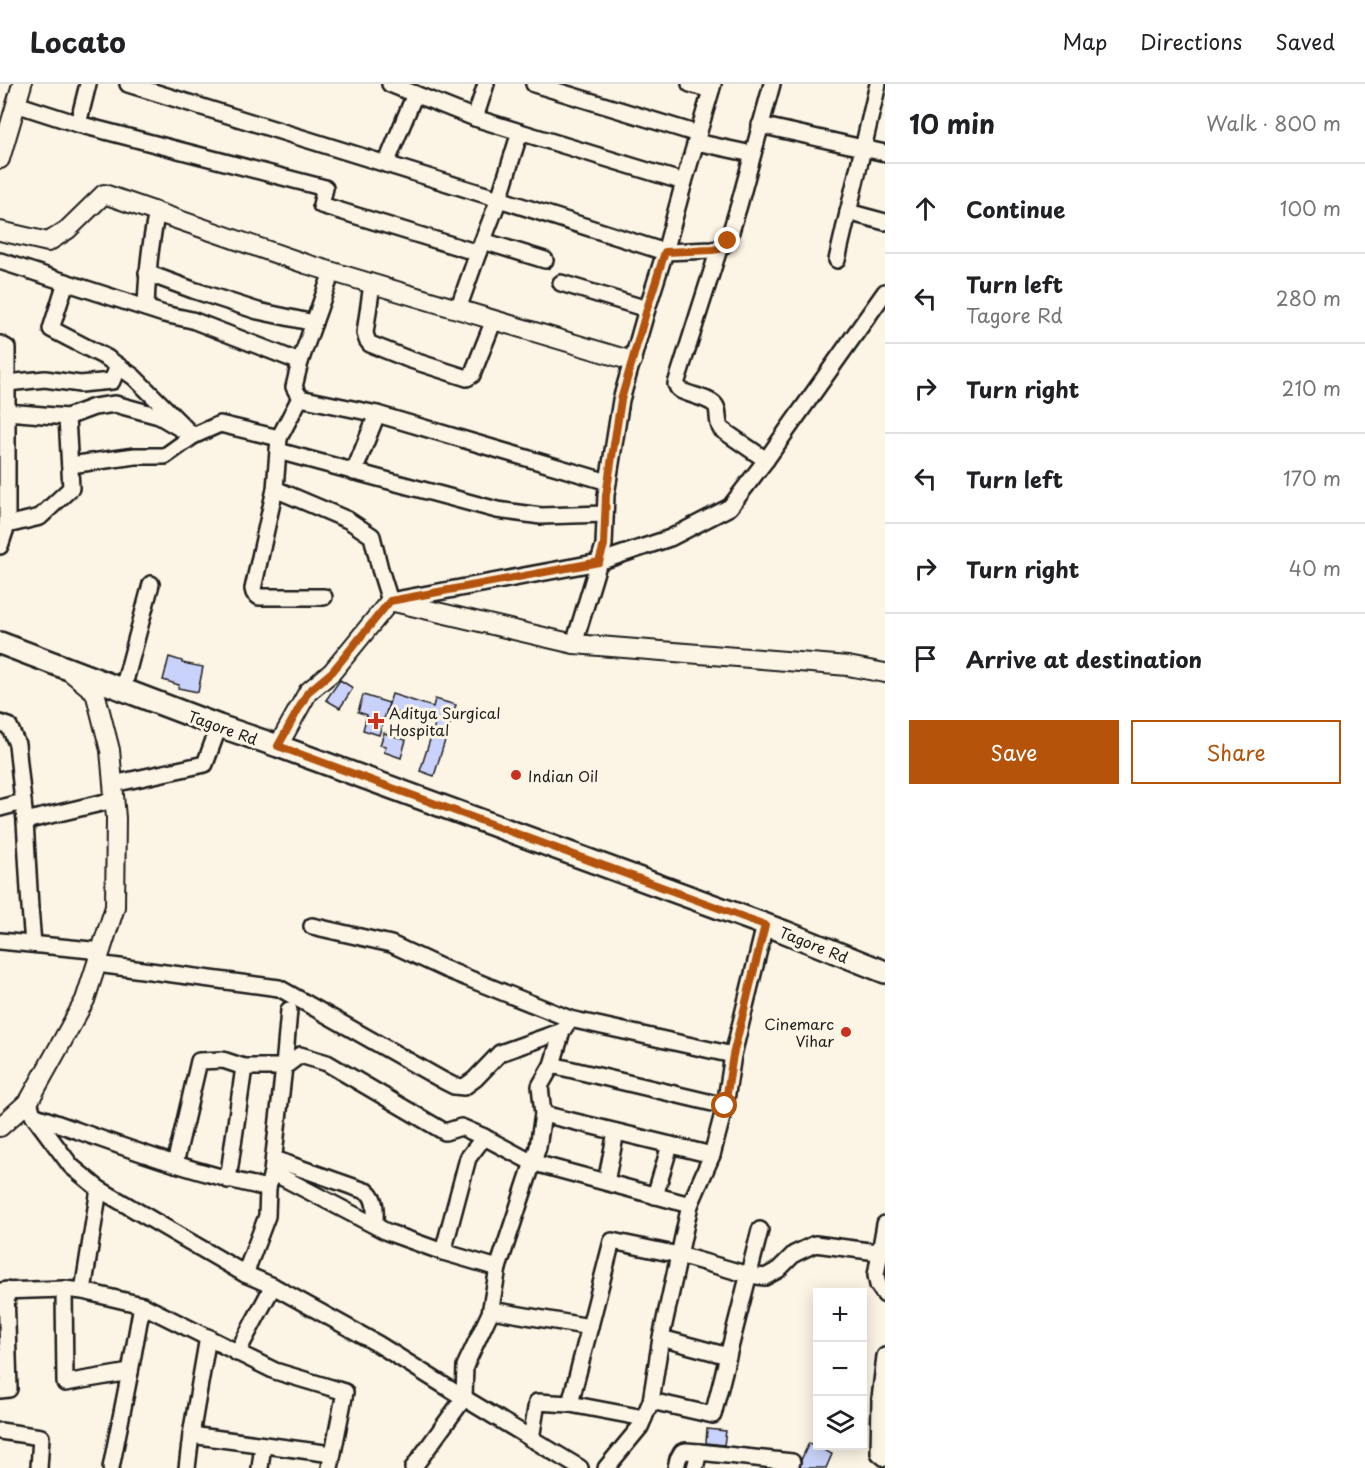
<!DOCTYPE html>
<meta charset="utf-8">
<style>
body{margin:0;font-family:"Playpen Sans",sans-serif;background:#f2f2f2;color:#202124}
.controls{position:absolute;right:18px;bottom:18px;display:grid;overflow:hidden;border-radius:0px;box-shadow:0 3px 15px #0003}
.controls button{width:54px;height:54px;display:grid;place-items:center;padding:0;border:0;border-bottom:2px solid #e0e0e0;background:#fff;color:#202124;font:30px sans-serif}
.stop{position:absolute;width:18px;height:18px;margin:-14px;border:4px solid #b45309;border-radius:50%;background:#fff}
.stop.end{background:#b45309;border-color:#fff;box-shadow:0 2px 6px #0008}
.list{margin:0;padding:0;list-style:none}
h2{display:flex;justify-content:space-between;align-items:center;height:78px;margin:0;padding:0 24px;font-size:26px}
h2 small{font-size:20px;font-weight:400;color:#757577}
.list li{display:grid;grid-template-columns:39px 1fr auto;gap:18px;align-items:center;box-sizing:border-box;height:90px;padding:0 24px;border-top:2px solid #e0e0e0}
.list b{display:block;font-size:22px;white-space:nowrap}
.list p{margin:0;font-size:20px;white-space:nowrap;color:#757577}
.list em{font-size:20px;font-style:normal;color:#757577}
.actions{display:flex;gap:12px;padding:18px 24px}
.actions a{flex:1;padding:14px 0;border:2px solid #b45309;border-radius:0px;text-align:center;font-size:21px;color:#b45309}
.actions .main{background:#b45309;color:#fff}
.icon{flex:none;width:33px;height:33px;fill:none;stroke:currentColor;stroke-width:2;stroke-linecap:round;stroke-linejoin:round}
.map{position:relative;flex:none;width:885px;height:1384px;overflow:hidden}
header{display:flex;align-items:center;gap:36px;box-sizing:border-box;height:84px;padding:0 30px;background:#fff;border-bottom:2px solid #e0e0e0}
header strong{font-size:28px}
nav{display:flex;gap:33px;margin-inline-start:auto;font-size:21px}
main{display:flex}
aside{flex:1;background:#fff}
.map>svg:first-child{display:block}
</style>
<header>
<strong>Locato</strong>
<nav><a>Map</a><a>Directions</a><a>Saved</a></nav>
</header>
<main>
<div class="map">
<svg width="885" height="1384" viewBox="0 0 885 1384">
<rect width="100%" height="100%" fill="#fcf5e5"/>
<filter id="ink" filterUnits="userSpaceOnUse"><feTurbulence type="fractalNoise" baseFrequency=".0167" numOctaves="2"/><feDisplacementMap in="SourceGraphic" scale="12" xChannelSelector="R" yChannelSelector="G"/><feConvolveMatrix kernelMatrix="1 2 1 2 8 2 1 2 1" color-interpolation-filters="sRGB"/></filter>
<g filter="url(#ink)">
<g fill="#c8d2fa" stroke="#1c1c1c" stroke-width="1.5">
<path d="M 169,573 L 182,577 L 182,579 L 203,583 L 198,608 L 178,604 L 179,601 L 163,596 Z"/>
<path d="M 340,596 L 353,604 L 340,624 L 326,616 Z"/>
<path d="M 392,610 L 433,623 L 435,615 L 456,621 L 434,692 L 420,687 L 435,640 L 387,626 Z"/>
<path d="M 363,611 L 389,619 L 379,651 L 363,646 L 367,631 L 358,628 Z"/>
<path d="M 384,649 L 406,656 L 401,674 L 384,668 L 386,662 L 380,661 Z"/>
<path d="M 707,1345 L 726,1347 L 724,1361 L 706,1359 Z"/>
<path d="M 809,1359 L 832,1370 L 826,1384 L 800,1384 L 801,1376 Z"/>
</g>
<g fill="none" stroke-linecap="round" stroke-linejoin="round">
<g stroke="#1c1c1c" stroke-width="20">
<g id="minor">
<path d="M 128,0 L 499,115 L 665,168 L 712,166 L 719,165 L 728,157 L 739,121 L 772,0"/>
<path d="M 390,0 L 475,34"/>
<path d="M 534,0 L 698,50"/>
<path d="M 690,0 L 711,6"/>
<path d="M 16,20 L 78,40 L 325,104 L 321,121 L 478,169"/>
<path d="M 78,40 L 88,0"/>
<path d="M 760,41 L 885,69"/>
<path d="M 520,48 L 684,98"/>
<path d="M 696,58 L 752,70"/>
<path d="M 386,80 L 415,10"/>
<path d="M 848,128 L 885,138"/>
<path d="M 483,157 L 545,176"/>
<path d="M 719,165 L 676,300 C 677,301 677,303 678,304 C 682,310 708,313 715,321 C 720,326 716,337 721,345 L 766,376"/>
<path d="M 837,176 L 878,0"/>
<path d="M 0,177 L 164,230 L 192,236 L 300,278 L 294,303 L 300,314 L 377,330 L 608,398"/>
<path d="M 147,189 L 193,206 L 258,227 L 314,239"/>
<path d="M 66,198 L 51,245 L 107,274 L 134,293 L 193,352 L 165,372 L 135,372 L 70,381"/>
<path d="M 561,199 L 647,225"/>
<path d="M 372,200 L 365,249 L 367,256 L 370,260 L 408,275 L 467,294 L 472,291 L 494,236"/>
<path d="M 146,224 C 147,191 150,160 157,128"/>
<path d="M 458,225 L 478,169 L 499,115 L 520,48 L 475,34 L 486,0"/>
<path d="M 0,260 L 7,264 L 7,441 L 0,462"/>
<path d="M 300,278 L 332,188"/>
<path d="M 7,299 L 45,295 L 80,300 L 112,297 L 118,282"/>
<path d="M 67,333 L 94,323 L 115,320 L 159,332 L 193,352 L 220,340 L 279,354 L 300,314"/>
<path d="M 279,354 L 275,405 L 348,436 L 372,452 L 380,485 L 390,517 L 599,478 L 670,454 L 730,423 L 766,376 L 885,208"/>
<path d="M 278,367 L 497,426 L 541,432 L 605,430"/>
<path d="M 354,388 L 377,330"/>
<path d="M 275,405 L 253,505 L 254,509 L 259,513 L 324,513"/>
<path d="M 7,441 L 40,433 L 71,404 L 67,333 L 7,328"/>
<path d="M 574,560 L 604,461 L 606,411 L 621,316 L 647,225 L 665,168 L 684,98 L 713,0"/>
<path d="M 123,605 L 151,500"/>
<path d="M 0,639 L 9,642 L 17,660 L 25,737 L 30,823 L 33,860"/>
<path d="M 113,700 L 205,680 L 219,642"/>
<path d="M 0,724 L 23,718"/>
<path d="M 25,737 L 114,716"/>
<path d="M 312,842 L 391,860 L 445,885 L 570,935 L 733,971"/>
<path d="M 0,857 L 101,867"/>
<path d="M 97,880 L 279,904 L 444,997 L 454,1002 L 464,1003 L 475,995 L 500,969 L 562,947"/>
<path d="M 552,981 L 725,1022"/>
<path d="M 29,1017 L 33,1031 L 71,1082 L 99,1105 L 245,1190 L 273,1202 L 378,1260 L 464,1314 L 580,1384"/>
<path d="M 543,1030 L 712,1071"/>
<path d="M 33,1031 C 111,1058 187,1088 268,1104"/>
<path d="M 484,1053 L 531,1078 L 690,1121"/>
<path d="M 274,1075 L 368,1108 C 377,1116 375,1130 375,1141"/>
<path d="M 175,1080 L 199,977 L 223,976 L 244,983 L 284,983 L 289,926"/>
<path d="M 228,1096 L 244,983"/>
<path d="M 606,1098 L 616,1048"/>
<path d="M 655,1112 L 670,1061"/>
<path d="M 885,1140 L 876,1191 L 878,1201 L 885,1211"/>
<path d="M 443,1168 L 498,1184"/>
<path d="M 245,1190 L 267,1132 L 268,1104 L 272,1088 L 284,983 L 300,971 L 327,979 L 445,1048 L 461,1043 L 484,1053 L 468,1074 L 443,1168 L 387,1148 L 272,1088"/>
<path d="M 64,1205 L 65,1299 L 130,1288 L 142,1221"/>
<path d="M 0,1207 L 64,1205 L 83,1207 L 99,1105"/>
<path d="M 83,1207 L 142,1221 L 275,1287 L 345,1308 L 330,1384"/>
<path d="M 491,1226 L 590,1243"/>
<path d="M 661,1254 L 728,1272"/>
<path d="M 237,1269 L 273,1202"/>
<path d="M 885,1272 L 880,1315 L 879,1369 L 885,1374"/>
<path d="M 0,1306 L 9,1305 L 6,1206"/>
<path d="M 651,1317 L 713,1331 L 760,1146"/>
<path d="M 570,1320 L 644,1334"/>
<path d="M 0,1347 L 41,1353 L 39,1384"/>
<path d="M 191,1351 L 332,1370"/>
<path d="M 531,1355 L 537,1318 L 570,1320 L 612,1157 L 679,1171 L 749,1191 L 765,1193 L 778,1186 L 794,1170 L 815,1160 L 885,1169"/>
<path d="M 111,1384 L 130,1288"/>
<path d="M 187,1384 L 191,1351 L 208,1253"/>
<path d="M 260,1384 L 263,1361"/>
<path d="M 413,1384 L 464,1314 L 465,1282 L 490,1229 L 498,1184 L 538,1063 L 543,1030 L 540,1002 L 552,981 L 562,947 L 570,935"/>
<path d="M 606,1384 L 640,1343 L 651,1317 L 661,1254 L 690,1121 L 712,1071 L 725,1022 L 733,971 L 765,841"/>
<path d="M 676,1384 L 678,1375 L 682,1368 L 686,1367 L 699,1368"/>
<path d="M 695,1384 L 699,1368 L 792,1378"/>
</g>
</g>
<g stroke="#1c1c1c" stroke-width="22">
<g id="tertiary">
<path d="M 0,75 L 22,0"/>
<path d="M 0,147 L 48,158 L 67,146 L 104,110 L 306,180 L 632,277"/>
<path d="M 278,662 L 308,608 L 332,588 L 390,517 L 574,560 L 848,582 L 885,589"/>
<path d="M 0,1043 L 29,1017 L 85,916 L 115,823 L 116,734 L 110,666 L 95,608 L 72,589"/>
</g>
</g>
<g stroke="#1c1c1c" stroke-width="26">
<path id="secondary" d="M 0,559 L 219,642 L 278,662 L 785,848 L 885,888"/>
</g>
<use href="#minor" stroke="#fcf5e5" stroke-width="15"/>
<use href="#tertiary" stroke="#fcf5e5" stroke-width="18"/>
<use href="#secondary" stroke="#fcf5e5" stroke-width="21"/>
</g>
</g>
<g fill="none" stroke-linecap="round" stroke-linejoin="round" filter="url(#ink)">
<path stroke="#b45309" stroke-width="8" d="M 725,1022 L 733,971 L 765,841 L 278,662 L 308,608 L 332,588 L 390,517 L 599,478 L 604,461 L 606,411 L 621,316 L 647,225 L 665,168 L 712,166 L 719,165 L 728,157"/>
</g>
<g fill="#c8321e" stroke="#fcf5e5" stroke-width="2">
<path d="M373 628h6v6h6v6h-6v6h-6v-6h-6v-6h6z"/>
<circle cx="516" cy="691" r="6"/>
<circle cx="846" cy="948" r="6"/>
</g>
<g text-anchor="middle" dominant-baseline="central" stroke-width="6" stroke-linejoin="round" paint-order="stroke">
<g font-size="15" fill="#1c1c1c" stroke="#fcf5e5" text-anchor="start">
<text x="389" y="628">Aditya Surgical<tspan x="389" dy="17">Hospital</tspan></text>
<text x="528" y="691">Indian Oil</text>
<text x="834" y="939" text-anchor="end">Cinemarc<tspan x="834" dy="17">Vihar</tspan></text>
</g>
<g font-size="15" fill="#1c1c1c" stroke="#fcf5e5">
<text transform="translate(223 643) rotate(20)">Tagore Rd</text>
<text transform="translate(814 860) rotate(22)">Tagore Rd</text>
</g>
</g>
</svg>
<div class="controls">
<button>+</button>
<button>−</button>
<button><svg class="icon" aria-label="layers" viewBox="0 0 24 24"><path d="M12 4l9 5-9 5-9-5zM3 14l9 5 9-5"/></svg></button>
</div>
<div class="stop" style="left:725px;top:1022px"></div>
<div class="stop end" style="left:728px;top:157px"></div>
</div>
<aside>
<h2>10 min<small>Walk · 800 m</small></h2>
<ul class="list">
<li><svg class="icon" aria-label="ahead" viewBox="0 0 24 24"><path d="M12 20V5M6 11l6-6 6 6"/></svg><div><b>Continue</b></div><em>100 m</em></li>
<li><svg class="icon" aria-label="left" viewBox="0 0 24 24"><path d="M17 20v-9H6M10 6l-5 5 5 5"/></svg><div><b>Turn left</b><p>Tagore Rd</p></div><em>280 m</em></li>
<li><svg class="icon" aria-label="right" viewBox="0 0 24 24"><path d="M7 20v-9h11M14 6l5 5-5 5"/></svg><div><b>Turn right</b></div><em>210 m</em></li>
<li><svg class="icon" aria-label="left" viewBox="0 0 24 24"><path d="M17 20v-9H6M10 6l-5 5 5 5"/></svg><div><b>Turn left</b></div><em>170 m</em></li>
<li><svg class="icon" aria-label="right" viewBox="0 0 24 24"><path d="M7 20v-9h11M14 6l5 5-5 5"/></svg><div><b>Turn right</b></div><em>40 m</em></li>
<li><svg class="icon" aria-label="arrive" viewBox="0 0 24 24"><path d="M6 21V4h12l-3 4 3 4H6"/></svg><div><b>Arrive at destination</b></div></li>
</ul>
<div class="actions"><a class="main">Save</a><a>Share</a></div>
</aside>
</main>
